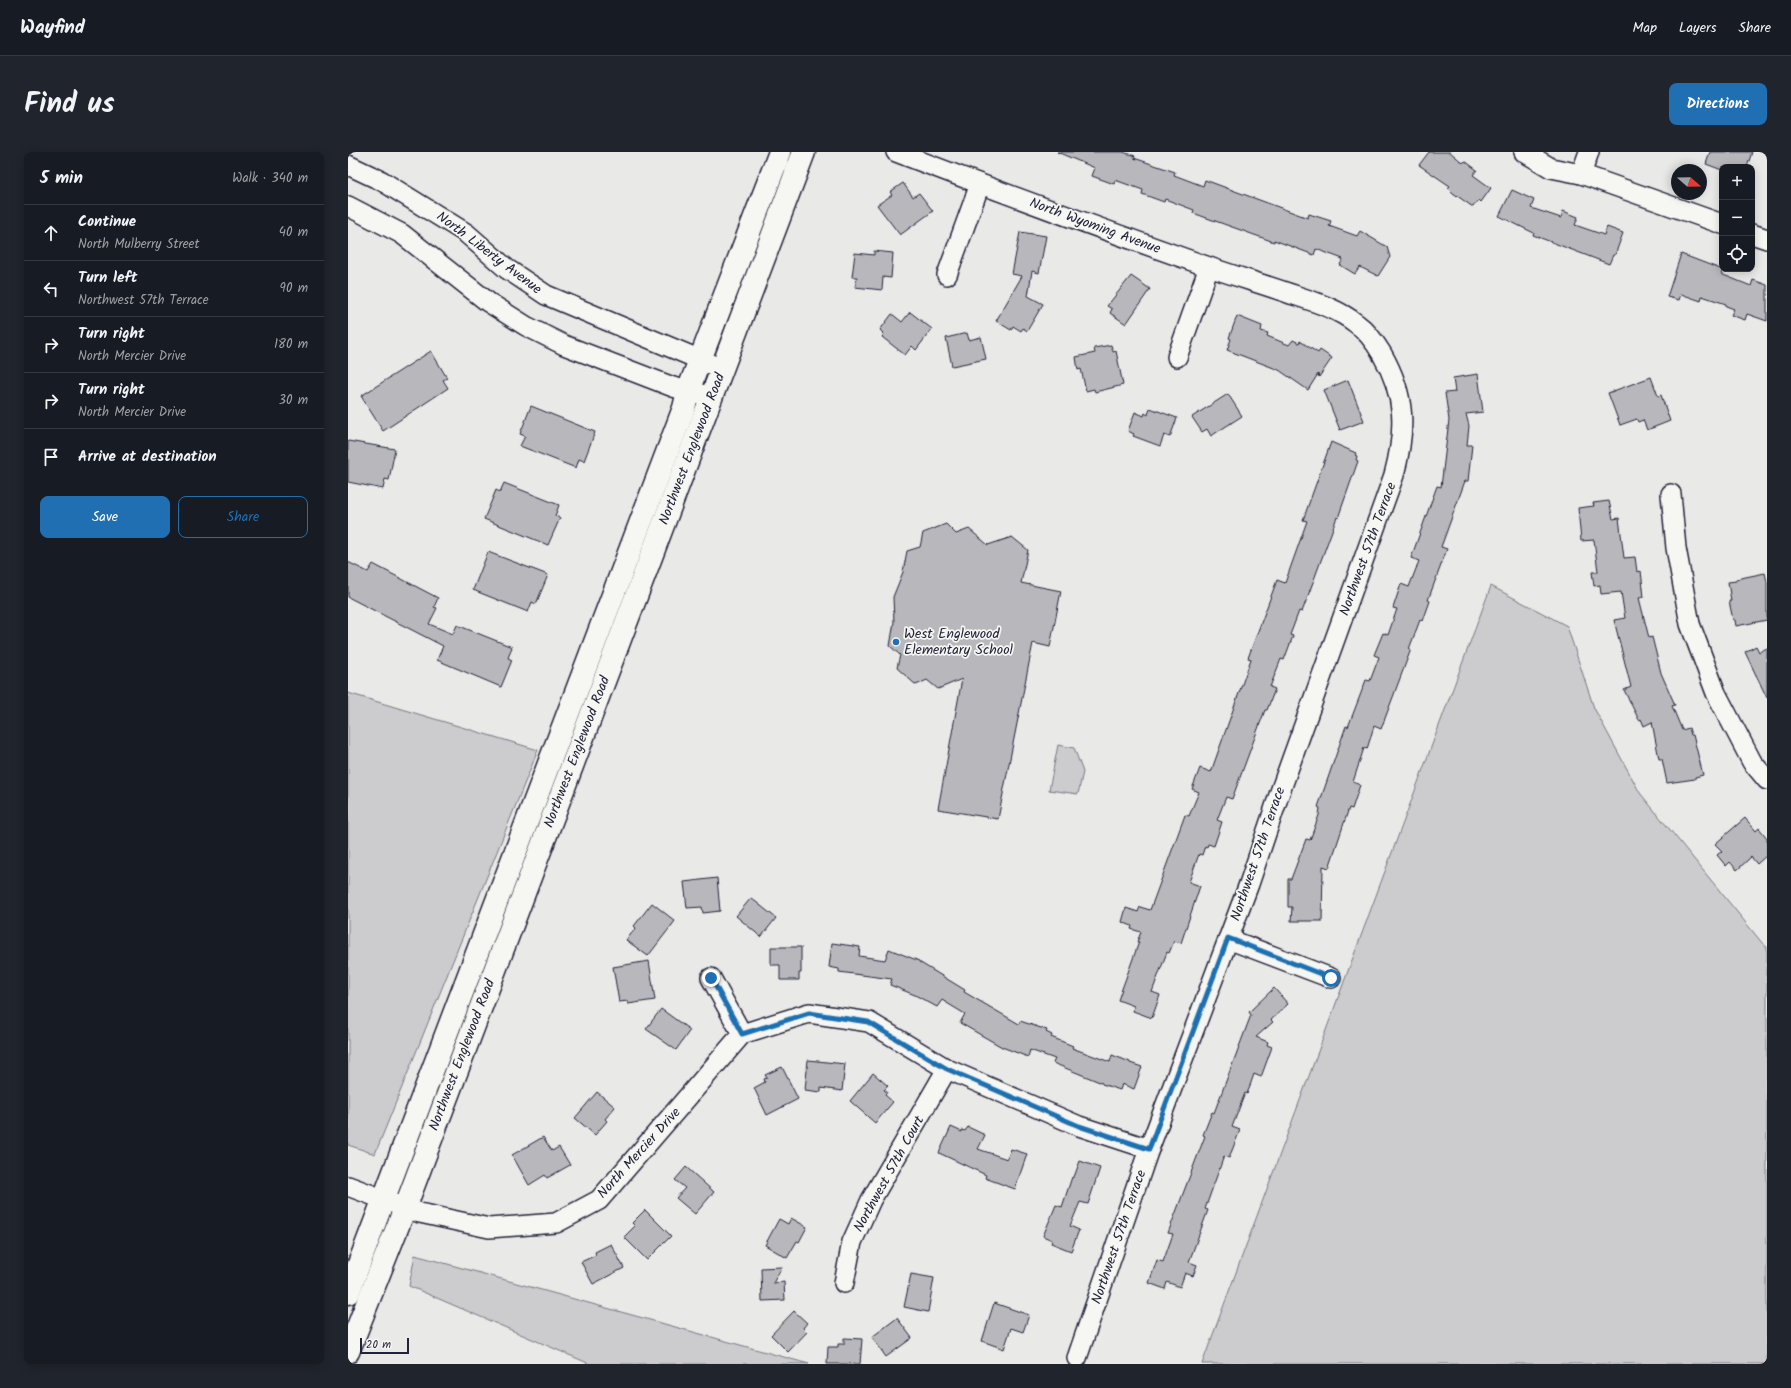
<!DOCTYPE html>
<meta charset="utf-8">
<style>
body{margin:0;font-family:Kalam,sans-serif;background:#20242c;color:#f1f3f6}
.controls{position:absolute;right:12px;top:12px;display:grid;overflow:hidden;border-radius:8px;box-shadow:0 2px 10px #0003}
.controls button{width:36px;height:36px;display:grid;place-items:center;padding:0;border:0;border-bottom:1px solid #363941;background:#171b24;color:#f1f3f6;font:20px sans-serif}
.compass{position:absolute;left:1323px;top:12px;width:36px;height:36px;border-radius:50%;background:#171b24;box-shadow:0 2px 10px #0003;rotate:110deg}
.scale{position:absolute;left:12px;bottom:10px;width:49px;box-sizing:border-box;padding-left:4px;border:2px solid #22223b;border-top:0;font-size:11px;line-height:14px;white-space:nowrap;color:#22223b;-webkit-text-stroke:3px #f6f6f2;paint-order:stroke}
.stop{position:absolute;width:12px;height:12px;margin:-9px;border:3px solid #1f6fb2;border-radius:50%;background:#fff}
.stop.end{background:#1f6fb2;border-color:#fff;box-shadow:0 1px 4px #0008}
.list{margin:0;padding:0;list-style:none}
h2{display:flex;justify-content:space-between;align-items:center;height:52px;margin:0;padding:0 16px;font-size:17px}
h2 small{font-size:13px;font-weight:400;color:#9ea1a6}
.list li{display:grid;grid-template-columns:26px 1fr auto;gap:12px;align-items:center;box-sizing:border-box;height:56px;padding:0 16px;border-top:1px solid #363941}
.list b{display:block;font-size:15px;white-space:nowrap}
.list p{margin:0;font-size:13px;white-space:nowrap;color:#9ea1a6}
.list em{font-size:13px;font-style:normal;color:#9ea1a6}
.actions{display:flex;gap:8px;padding:12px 16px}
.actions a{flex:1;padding:9px 0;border:1px solid #1f6fb2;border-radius:8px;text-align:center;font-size:14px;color:#1f6fb2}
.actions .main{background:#1f6fb2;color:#fff}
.icon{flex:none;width:22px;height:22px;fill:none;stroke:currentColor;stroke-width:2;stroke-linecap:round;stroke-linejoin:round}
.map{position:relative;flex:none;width:1419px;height:1212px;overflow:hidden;border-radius:8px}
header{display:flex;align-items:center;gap:24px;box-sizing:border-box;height:56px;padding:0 20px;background:#171b24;border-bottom:1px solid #363941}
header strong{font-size:19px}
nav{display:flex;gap:22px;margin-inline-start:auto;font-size:14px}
.intro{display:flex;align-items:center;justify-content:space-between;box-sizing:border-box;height:96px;padding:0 24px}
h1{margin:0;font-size:28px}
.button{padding:10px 18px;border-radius:8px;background:#1f6fb2;color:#fff;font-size:14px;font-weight:700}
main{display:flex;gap:24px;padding:0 24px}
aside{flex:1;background:#171b24;border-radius:8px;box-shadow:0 2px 10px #0003}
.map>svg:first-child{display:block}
</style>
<header>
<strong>Wayfind</strong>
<nav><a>Map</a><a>Layers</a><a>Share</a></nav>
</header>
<div class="intro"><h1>Find us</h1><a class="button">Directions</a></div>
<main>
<aside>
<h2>5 min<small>Walk · 340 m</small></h2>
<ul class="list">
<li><svg class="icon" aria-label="ahead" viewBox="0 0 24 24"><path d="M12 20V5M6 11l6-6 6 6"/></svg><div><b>Continue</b><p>North Mulberry Street</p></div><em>40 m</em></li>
<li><svg class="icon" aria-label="left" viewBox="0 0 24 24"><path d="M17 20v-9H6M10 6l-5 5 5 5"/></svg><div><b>Turn left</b><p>Northwest 57th Terrace</p></div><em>90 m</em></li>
<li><svg class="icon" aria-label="right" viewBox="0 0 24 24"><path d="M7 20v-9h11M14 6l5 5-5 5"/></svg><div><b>Turn right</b><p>North Mercier Drive</p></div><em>180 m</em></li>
<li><svg class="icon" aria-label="right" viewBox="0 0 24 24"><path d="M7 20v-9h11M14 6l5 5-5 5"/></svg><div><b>Turn right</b><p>North Mercier Drive</p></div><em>30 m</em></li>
<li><svg class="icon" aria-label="arrive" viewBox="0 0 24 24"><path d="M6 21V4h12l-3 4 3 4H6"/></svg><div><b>Arrive at destination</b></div></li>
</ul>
<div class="actions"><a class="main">Save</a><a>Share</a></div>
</aside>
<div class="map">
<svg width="1419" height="1212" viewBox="0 0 1419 1212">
<rect width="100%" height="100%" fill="#e9e9e7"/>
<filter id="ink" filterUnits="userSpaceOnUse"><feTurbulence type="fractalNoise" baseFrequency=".025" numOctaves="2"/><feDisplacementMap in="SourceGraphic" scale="8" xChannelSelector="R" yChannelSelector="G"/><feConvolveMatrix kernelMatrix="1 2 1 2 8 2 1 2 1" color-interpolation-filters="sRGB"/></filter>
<g filter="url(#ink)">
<g fill="#ccccce" stroke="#777784">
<path d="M 1143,434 L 1219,474 L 1246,556 L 1292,641 L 1415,792 L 1419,795 L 1419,1212 L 854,1212 Z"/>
<path d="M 0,541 L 190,598 L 27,1002 L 0,993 Z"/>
<path d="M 710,593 L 726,596 L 735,620 L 730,642 L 701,638 Z"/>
<path d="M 67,1103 L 461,1212 L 242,1212 L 61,1134 Z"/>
</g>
<g fill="#b8b8bc" stroke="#22223b">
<path d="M 709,0 L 775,0 L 787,4 L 786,6 L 827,20 L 826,23 L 855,34 L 857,28 L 960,66 L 961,62 L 983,69 L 981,74 L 1009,84 L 1012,79 L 1039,95 L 1042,105 L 1030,124 L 1012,115 L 1007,122 L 992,113 L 995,107 L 968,97 L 966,103 L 926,88 L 926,90 L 845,61 L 846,58 L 817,47 L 816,50 L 794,42 L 795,38 L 767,28 L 766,32 L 744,24 L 747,16 Z"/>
<path d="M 1081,0 L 1102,0 L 1115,11 L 1117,9 L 1129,18 L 1125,23 L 1143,36 L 1133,50 L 1131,48 L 1125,55 L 1105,41 L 1100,36 L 1102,34 L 1071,13 Z"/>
<path d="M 1362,0 L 1404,0 L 1399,15 L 1374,15 L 1374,18 L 1358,12 Z"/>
<path d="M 555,31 L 565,45 L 571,41 L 585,59 L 552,83 L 529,53 L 544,43 L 542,40 Z"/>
<path d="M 1164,38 L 1186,48 L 1183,56 L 1213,66 L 1215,59 L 1230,65 L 1227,73 L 1256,83 L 1259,75 L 1275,81 L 1267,103 L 1265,103 L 1261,112 L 1185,83 L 1186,81 L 1151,64 Z"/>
<path d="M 672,80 L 698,84 L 691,121 L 684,119 L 680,144 L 695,152 L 679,179 L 675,176 L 673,179 L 665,174 L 663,178 L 648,169 L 674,124 L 664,122 Z"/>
<path d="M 526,99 L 545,101 L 543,126 L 535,125 L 534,138 L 507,135 L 509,125 L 504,125 L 507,101 L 526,103 Z"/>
<path d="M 1333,102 L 1375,118 L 1373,122 L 1403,134 L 1405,128 L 1419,133 L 1419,169 L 1399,162 L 1397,168 L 1383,163 L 1386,157 L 1378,154 L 1378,152 L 1354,144 L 1353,149 L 1333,142 L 1331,148 L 1319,145 Z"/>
<path d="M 783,124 L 802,137 L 778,172 L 762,161 L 764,157 L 759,154 Z"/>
<path d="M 562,160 L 584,177 L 568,198 L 564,194 L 557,203 L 534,185 L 536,182 L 532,178 L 544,162 L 554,170 Z"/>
<path d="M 889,164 L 914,174 L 913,179 L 920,181 L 919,184 L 941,193 L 945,188 L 951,191 L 952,189 L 970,201 L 972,198 L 984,206 L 971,225 L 970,222 L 960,238 L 931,218 L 879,198 L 883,187 L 881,186 Z"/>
<path d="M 619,181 L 621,188 L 633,185 L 638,207 L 604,214 L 598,186 Z"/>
<path d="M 763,193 L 765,200 L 768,199 L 775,233 L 747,240 L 746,237 L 738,239 L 733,217 L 730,218 L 728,205 L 747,201 L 746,196 Z"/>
<path d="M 83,199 L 99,226 L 95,228 L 100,236 L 35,279 L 13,244 Z"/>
<path d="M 1130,222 L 1135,260 L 1118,262 L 1121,274 L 1119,293 L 1124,293 L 1120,329 L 1117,329 L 1093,395 L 1099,397 L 1080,448 L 1082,449 L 1075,469 L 1072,468 L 1061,497 L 1063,497 L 1033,577 L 1026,574 L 1019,597 L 1016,596 L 1005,630 L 1012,633 L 1004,657 L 1001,656 L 981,716 L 975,714 L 974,769 L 943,769 L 944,755 L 940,755 L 940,727 L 943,727 L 958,687 L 962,688 L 971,663 L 972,656 L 970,655 L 998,574 L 1000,575 L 1018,528 L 1022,529 L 1031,505 L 1026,503 L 1035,481 L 1040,483 L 1049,457 L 1045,456 L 1053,432 L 1061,435 L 1071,409 L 1063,406 L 1089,334 L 1093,335 L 1101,268 L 1097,241 L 1107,240 L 1105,226 Z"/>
<path d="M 1303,225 L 1310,244 L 1313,243 L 1322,269 L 1299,278 L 1295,268 L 1290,270 L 1289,267 L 1272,273 L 1260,241 Z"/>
<path d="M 1000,228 L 1016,269 L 992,278 L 976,238 Z"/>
<path d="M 880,242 L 894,264 L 863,284 L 859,277 L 854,280 L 844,265 Z"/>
<path d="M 183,254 L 247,280 L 236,309 L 231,307 L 228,316 L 172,294 L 177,284 L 172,282 Z"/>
<path d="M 802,256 L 829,266 L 822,285 L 816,283 L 812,294 L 785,284 L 786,282 L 780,279 L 787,260 L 796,264 L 797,261 L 800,263 Z"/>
<path d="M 0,289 L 47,297 L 41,328 L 37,327 L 35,337 L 0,330 Z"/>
<path d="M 983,290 L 1008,301 L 1007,303 L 1009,304 L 1008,308 L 1010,309 L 990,366 L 989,365 L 954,460 L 951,459 L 942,483 L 945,484 L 936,508 L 933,507 L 922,535 L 927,537 L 919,558 L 917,558 L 884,647 L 878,645 L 869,668 L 874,670 L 866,694 L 860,692 L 859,695 L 857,694 L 854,703 L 851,702 L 841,730 L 852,734 L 833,791 L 826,789 L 821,801 L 819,800 L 804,840 L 812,843 L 804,866 L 785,859 L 786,854 L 770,848 L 791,790 L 789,790 L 793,780 L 783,777 L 784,774 L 774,770 L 778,756 L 790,760 L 792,755 L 802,758 L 837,663 L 841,664 L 851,640 L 844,637 L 852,616 L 863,620 L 903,507 L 900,506 L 929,428 L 937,431 L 959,369 L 955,368 Z"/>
<path d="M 156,331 L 211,353 L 207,364 L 212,366 L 200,393 L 136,367 L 148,338 L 152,340 Z"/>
<path d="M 1261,349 L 1265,367 L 1271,366 L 1276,406 L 1287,405 L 1289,420 L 1293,419 L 1296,445 L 1291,446 L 1301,486 L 1304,485 L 1313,521 L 1327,553 L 1324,554 L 1334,578 L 1341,576 L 1343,583 L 1345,583 L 1355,623 L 1347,625 L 1347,627 L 1319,631 L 1314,607 L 1311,607 L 1304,570 L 1296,574 L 1293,567 L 1291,568 L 1276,538 L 1283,535 L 1266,468 L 1277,466 L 1273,440 L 1253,442 L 1252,433 L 1246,434 L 1244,420 L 1250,420 L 1246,388 L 1233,389 L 1230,356 L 1246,354 L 1245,351 Z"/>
<path d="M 598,372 L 608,382 L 621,377 L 640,393 L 664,385 L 680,398 L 673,431 L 713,439 L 702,495 L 685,491 L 650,667 L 590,657 L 614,527 L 590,537 L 579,528 L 568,533 L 549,516 L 552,503 L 542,494 L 546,470 L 545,445 L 555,420 L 559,399 L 572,395 L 575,381 Z"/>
<path d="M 140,400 L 200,423 L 188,452 L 184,450 L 180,460 L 125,438 Z"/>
<path d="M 0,410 L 20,420 L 25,412 L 90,446 L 86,455 L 89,456 L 81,472 L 105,482 L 109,473 L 164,495 L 160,506 L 164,508 L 153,535 L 89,508 L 95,494 L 0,445 Z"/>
<path d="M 1417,421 L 1419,430 L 1419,468 L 1388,474 L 1387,468 L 1385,468 L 1381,449 L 1383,449 L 1380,430 L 1388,429 L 1388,427 Z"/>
<path d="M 1408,494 L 1411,500 L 1419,496 L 1419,546 L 1397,500 Z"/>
<path d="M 1397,666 L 1408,679 L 1411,676 L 1419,686 L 1419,703 L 1409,712 L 1403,705 L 1389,718 L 1382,710 L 1378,714 L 1369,703 L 1374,699 L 1367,692 Z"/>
<path d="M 369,726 L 372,759 L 355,761 L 354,755 L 339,756 L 336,730 Z"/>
<path d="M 403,746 L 428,766 L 413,785 L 388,764 Z"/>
<path d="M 304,751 L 327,769 L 300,804 L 278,788 L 288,776 L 286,774 Z"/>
<path d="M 484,791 L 512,795 L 511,804 L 537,808 L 541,797 L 571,809 L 571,810 L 617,838 L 616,840 L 671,872 L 672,869 L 699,878 L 698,880 L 704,883 L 703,885 L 725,894 L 724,896 L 762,910 L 764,903 L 782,910 L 782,911 L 794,915 L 786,937 L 774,932 L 772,938 L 754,932 L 754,931 L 705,911 L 707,907 L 682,898 L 680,905 L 654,895 L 612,871 L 617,862 L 594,848 L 589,855 L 567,843 L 542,833 L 544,827 L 491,820 L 491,817 L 481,815 Z"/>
<path d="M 423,795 L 453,795 L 453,821 L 451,821 L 451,828 L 432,828 L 432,813 L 423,813 Z"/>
<path d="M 301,809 L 307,848 L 280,852 L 280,849 L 271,850 L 265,815 Z"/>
<path d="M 926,836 L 940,852 L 923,868 L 925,870 L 908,885 L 920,890 L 919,893 L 924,895 L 913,925 L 906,922 L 899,942 L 897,941 L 884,975 L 892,978 L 881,1006 L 876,1004 L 857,1057 L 860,1058 L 841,1110 L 849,1113 L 845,1124 L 837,1121 L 832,1135 L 819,1130 L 817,1137 L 801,1131 L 809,1108 L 815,1110 L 825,1082 L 820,1081 L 857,984 L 855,983 L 864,960 L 866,961 L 903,863 L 901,860 Z"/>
<path d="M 313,857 L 342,878 L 328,898 L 298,877 Z"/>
<path d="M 460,908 L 497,912 L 494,939 L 473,936 L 473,940 L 457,938 Z"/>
<path d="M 434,915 L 450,947 L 419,963 L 406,936 L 417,930 L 416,927 L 419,926 L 417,923 Z"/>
<path d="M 525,921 L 540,934 L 536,938 L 539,940 L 537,943 L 545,950 L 527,971 L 502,949 Z"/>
<path d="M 249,940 L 267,955 L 257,967 L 259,969 L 247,983 L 227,966 Z"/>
<path d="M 603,975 L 614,980 L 614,978 L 617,979 L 620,975 L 637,983 L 630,997 L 659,1007 L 663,997 L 679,1002 L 667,1037 L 637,1026 L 638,1023 L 591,1001 Z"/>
<path d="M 195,985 L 204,999 L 211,995 L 222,1013 L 199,1026 L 197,1023 L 181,1033 L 164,1003 Z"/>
<path d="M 732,1009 L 752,1016 L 740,1052 L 732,1050 L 722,1074 L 731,1078 L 723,1099 L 703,1091 L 704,1088 L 695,1084 L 708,1053 L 714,1055 L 724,1025 L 726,1025 Z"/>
<path d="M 338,1015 L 366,1040 L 347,1062 L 328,1046 L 337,1036 L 327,1028 Z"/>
<path d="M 297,1058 L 323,1084 L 299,1108 L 276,1085 L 287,1074 L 284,1071 Z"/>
<path d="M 443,1066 L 459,1075 L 451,1090 L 449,1089 L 439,1106 L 417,1093 L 431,1067 L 440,1072 Z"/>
<path d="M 263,1092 L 276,1116 L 245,1132 L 233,1110 L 248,1103 L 247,1100 Z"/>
<path d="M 434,1115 L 425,1131 L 436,1130 L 437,1148 L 414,1149 L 413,1116 Z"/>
<path d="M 563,1122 L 586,1126 L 580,1160 L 556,1155 Z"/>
<path d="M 646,1151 L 681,1163 L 675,1180 L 663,1176 L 656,1197 L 634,1189 Z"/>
<path d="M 446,1159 L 459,1171 L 455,1176 L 459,1180 L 440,1200 L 423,1183 Z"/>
<path d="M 549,1166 L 564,1186 L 538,1205 L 524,1185 Z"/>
<path d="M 496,1186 L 514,1187 L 512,1212 L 479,1212 L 480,1195 L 490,1195 L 490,1192 L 496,1192 Z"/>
</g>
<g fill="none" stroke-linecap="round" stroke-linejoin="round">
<g stroke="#22223b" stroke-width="22">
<g id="minor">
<path d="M 548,0 C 652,40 756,78 861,115 C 887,124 914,132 940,141 C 964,149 989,156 1009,172 C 1019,179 1028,192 1034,202 C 1058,244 1058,278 1046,323 L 932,640 L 901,732 L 801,997 L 729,1206"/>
<path d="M 1176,0 L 1203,16 L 1233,22 L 1374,72"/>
<path d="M 0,13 L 34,29 L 118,81 L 159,117 L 198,143 L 374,217"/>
<path d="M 1233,22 L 1241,0"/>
<path d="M 0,54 L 54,82 L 140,150 L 178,174 L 216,193 L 325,235 L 364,245"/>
<path d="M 1404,82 L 1419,87"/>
<path d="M 599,123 L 632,32"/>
<path d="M 829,205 L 861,115"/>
<path d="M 1323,342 L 1328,396 L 1342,472 L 1368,541 L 1404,610 L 1419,628"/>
<path d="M 880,787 L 983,826"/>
<path d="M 363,826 L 394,882"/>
<path d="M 0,1034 L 72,1061 L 141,1076 L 208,1071 L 251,1048 L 394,882 L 461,861 L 521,870 L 599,917 L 731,974 L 801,997"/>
<path d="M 496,1131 L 504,1090 L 523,1048 L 599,917"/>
</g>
</g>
<g stroke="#22223b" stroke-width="25">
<g id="major">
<path d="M 0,1141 L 336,256 L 340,239 L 432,0"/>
<path d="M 0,1200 L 57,1056 L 456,0"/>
</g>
</g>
<use href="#minor" stroke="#f6f6f2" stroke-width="19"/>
<use href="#major" stroke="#f6f6f2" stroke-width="22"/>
</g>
</g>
<g fill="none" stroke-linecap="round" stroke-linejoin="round" filter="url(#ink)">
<path stroke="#1f6fb2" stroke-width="5" d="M 363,826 L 394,882 L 461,861 L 520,870 L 599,917 L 731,974 L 801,997 L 880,786 L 983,826"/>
</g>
<circle fill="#1f6fb2" stroke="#f6f6f2" stroke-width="1.5" cx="548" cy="490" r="4"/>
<g text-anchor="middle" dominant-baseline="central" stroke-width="3.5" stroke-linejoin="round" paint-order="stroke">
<g font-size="14" fill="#22223b" stroke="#f6f6f2">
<text transform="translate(747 74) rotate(20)">North Wyoming Avenue</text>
<text transform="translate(141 101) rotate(37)">North Liberty Avenue</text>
<text transform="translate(344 297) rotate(-69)">Northwest Englewood Road</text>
<text transform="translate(1020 397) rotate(-70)">Northwest 57th Terrace</text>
<text transform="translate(229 600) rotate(-69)">Northwest Englewood Road</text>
<text transform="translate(910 702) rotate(-71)">Northwest 57th Terrace</text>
<text transform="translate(114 903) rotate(-69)">Northwest Englewood Road</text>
<text transform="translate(291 1001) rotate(-48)">North Mercier Drive</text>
<text transform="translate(541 1022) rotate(-61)">Northwest 57th Court</text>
<text transform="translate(771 1085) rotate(-71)">Northwest 57th Terrace</text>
</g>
<g font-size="14" fill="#22223b" stroke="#f6f6f2" text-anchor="start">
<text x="556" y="482">West Englewood<tspan x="556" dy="16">Elementary School</tspan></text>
</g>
</g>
</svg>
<div class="controls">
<button>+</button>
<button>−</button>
<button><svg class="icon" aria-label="locate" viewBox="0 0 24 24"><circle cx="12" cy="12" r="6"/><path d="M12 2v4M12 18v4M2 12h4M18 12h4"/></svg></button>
</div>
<svg class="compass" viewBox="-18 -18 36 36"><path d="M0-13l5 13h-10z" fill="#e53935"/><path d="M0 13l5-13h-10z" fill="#9ea1a6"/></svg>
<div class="scale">20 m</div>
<div class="stop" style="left:983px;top:826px"></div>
<div class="stop end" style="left:363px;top:826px"></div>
</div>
</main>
